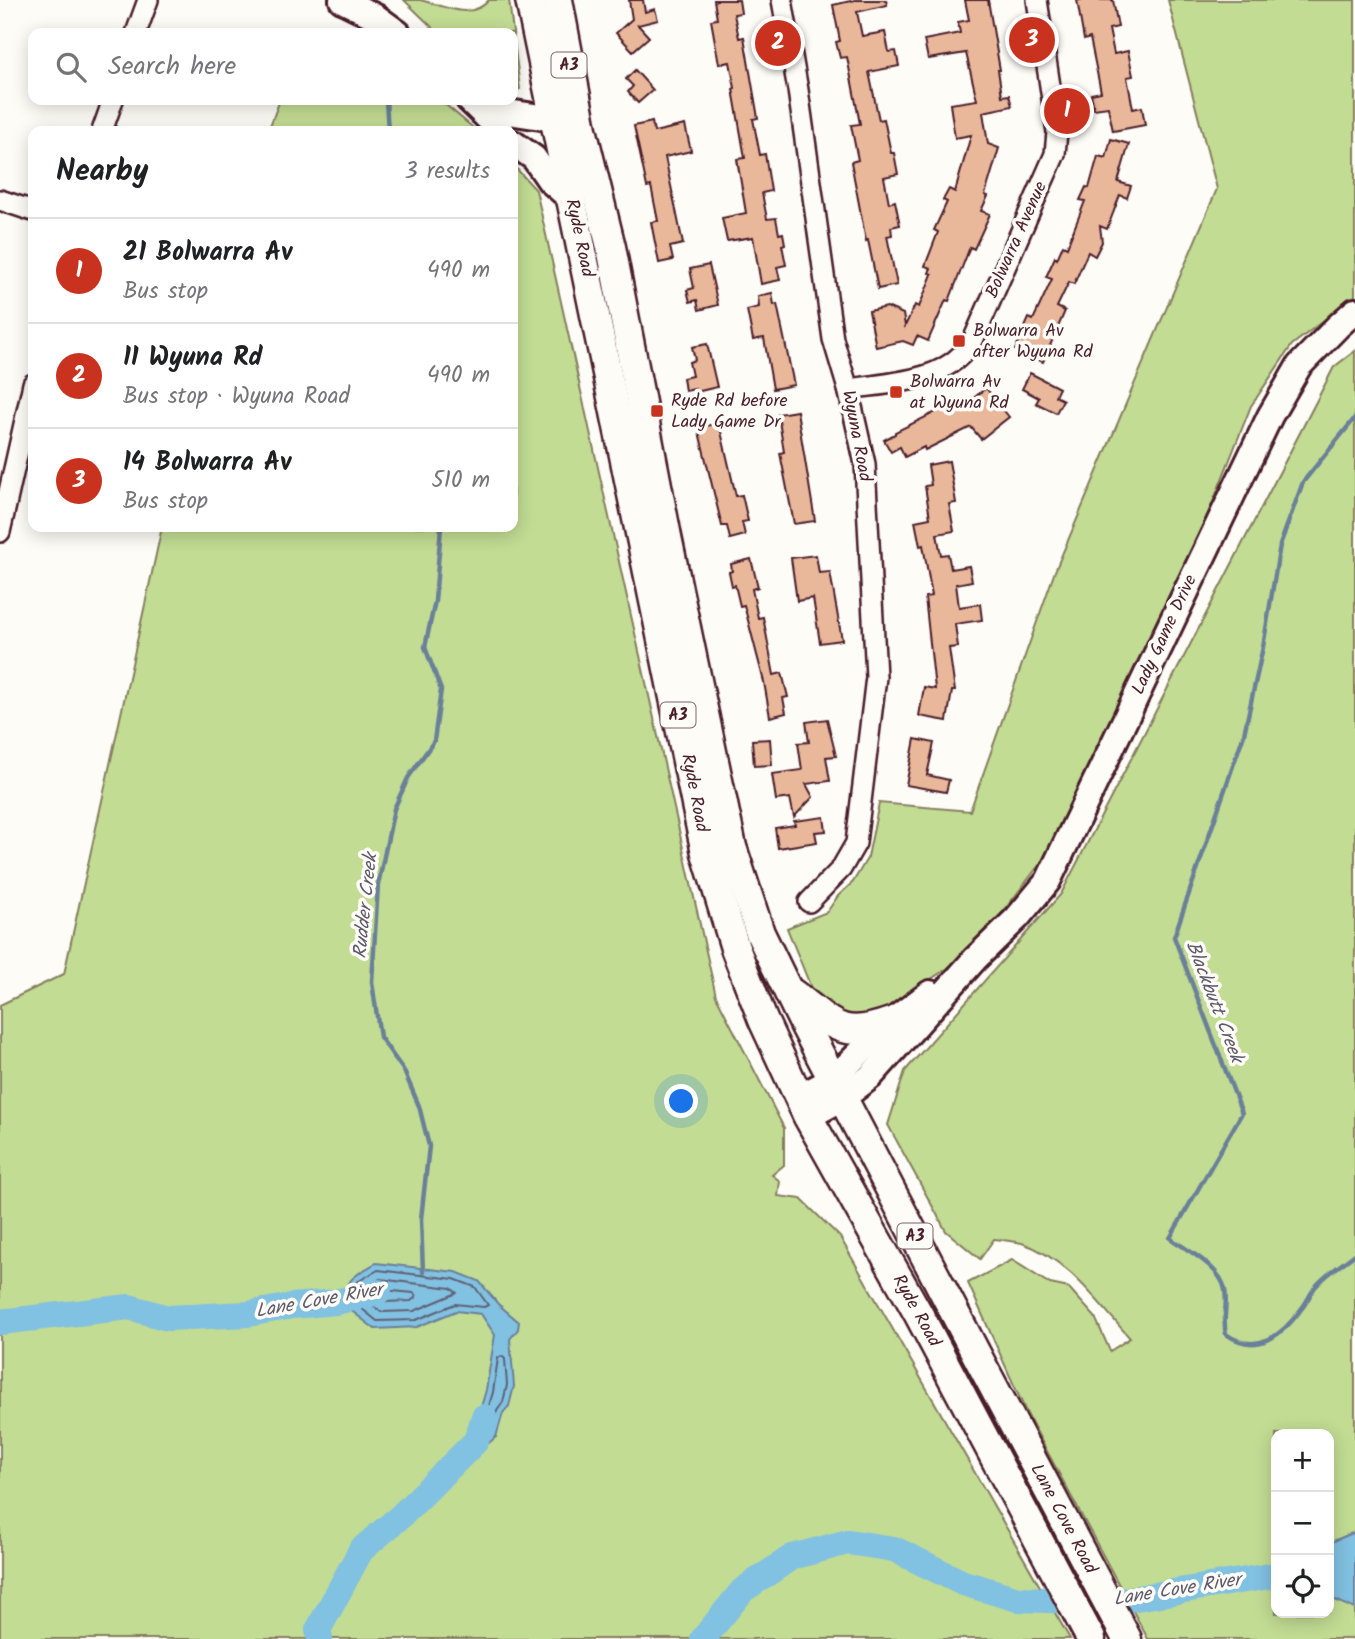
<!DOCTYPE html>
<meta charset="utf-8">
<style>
body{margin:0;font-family:Kalam,sans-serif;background:#f2f2f2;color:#202124}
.controls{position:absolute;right:21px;bottom:21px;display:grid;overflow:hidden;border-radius:14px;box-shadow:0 4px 18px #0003}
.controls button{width:63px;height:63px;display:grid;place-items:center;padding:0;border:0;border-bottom:2px solid #e0e0e0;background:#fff;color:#202124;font:35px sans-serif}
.you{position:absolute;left:682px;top:1102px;width:24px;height:24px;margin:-18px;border:5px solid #fff;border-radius:50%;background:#1a73e8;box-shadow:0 0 0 10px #1a73e833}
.badge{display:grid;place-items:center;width:46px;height:46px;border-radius:50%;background:#c8321e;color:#fff;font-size:23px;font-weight:700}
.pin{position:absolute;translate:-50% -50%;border:4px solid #fff;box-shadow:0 2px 7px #0006}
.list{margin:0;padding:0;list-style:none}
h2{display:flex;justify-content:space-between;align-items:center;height:91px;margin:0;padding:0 28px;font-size:30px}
h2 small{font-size:23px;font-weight:400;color:#757577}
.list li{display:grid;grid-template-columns:46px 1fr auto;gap:21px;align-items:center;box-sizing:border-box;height:105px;padding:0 28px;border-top:2px solid #e0e0e0}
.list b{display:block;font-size:26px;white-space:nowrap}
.list p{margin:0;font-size:23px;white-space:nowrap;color:#757577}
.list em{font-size:23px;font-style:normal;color:#757577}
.icon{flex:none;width:38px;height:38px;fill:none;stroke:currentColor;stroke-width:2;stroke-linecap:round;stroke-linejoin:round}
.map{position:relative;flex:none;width:1355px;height:1639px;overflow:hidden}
.search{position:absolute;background:#fff;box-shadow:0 4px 18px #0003;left:28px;top:28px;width:490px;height:77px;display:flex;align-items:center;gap:18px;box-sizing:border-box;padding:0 24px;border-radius:14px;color:#757577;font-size:26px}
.panel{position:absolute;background:#fff;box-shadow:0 4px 18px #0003;left:28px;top:126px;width:490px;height:406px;border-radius:14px}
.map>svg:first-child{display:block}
</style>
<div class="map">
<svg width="1355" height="1639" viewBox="0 0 1355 1639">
<rect width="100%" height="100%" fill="#fdfcf7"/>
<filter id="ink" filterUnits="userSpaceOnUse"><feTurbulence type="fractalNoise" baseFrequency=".0143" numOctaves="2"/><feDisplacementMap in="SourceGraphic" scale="14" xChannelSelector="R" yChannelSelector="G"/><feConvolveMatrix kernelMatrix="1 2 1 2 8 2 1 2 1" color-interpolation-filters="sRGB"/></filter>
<g filter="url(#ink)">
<g fill="#c2dc93" stroke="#867e5f" stroke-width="2">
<path d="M 404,0 C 409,0 415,0 420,0 C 443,5 470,22 489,0 L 509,0 L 520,89 L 513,91 L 513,33 L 438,33 Z"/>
<path d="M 1168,0 L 1355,0 L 1355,296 L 1292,345 L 1251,406 L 1205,522 L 1153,629 L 1107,737 L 1043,860 L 971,953 L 877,1014 L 862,1019 L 835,1017 L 812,990 L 787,928 L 827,912 L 838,896 L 853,882 L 868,857 L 879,803 L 970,811 L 1055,571 L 1217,189 Z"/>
<path d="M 280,100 L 440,100 L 477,131 L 268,131 Z"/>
<path d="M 513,165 L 536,190 L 716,996 L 784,1128 L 784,1165 L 772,1175 L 780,1181 L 778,1196 L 801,1199 L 840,1237 L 1070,1639 L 0,1639 L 0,1005 L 64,974 L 162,527 L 513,527 Z"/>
<path d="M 1355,351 L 1355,1532 L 1329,1543 L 1329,1434 L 1276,1434 L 1276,1613 L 1329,1613 L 1329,1597 L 1355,1609 L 1355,1639 L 1148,1639 L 1027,1414 L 968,1283 L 1012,1260 L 1050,1284 L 1069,1288 L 1095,1317 L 1110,1351 L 1130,1338 C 1099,1304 1067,1258 1022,1243 C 1013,1241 1003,1240 994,1239 L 980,1259 L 946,1231 L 888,1125 L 905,1071 L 1061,894 L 1334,367 Z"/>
</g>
<g fill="#81c1e2" stroke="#6b8099" stroke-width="2">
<path d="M 376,1263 L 456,1272 L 479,1281 L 498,1304 L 519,1322 L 518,1329 L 510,1339 L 514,1386 L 509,1406 L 503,1413 L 496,1437 L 478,1452 L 472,1450 L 470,1445 L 486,1390 L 495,1335 L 481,1314 L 456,1311 L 417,1327 L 375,1329 L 344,1305 C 346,1278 353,1276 376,1263 Z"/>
<path d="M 1355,1532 L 1355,1609 L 1329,1597 L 1329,1543 Z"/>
</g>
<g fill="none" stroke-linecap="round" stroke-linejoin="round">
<g stroke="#606074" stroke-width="2">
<path d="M 378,1270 L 454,1279 L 475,1287 L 488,1305 L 484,1307 L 455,1304 L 416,1320 L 377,1321 L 351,1300 L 357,1282 Z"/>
<path d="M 380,1279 L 451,1288 L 457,1293 L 414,1311 L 381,1312 L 360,1296 L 364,1287 Z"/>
<path d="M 382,1290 L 414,1293 L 416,1297 L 411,1301 L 384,1302 L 376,1295 Z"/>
<path d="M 502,1356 L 505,1359 L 507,1385 L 503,1402 L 497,1411 L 490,1433 L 484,1437 L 481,1433 L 493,1392 L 498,1358 Z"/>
</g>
<g stroke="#6b8099" stroke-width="4.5">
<path d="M 386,100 L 388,131"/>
<path d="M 1355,418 L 1303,482 L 1280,545 L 1263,647 L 1244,734 L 1174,937 L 1242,1113 L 1170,1238 C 1188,1251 1221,1267 1225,1290 C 1228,1306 1222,1319 1226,1334 C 1257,1356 1283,1335 1302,1308 C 1308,1301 1311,1291 1317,1285 C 1327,1273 1343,1264 1355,1254"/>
<path d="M 423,1272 L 421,1219 L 429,1146 L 419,1106 L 404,1071 L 380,1037 L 372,982 L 378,885 L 394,809 L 408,778 L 434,741 L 441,690 L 425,647 L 435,601 L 441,527"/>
</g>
<g stroke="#81c1e2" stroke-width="26">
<path d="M 0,1322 L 129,1307 L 168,1318 L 248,1314 L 292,1306 L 336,1302 L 379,1292"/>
<path d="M 320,1639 L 318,1630 L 361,1550 L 401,1516 L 476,1441 L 484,1417"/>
<path d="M 703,1639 L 743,1590 L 792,1557 L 848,1542 L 894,1549 L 963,1583 L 1018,1599 L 1112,1602 L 1276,1575"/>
</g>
</g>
<g fill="#e9b79a" stroke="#4a1f2b" stroke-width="2">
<path d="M 629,0 L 643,0 L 645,12 L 655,9 L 658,20 L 638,25 L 649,37 L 633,51 L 616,33 L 632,19 Z"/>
<path d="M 714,0 L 739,0 L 741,13 L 734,14 L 739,38 L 744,37 L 758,118 L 753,119 L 760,155 L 765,154 L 771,191 L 762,193 L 767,219 L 776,218 L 779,234 L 783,233 L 785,244 L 782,245 L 786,265 L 777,267 L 780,280 L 761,284 L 753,237 L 727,241 L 722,218 L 746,213 L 737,159 L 745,158 L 733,89 L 735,88 L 730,62 L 719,64 L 711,20 L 717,19 Z"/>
<path d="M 855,0 L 886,0 L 887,5 L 857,12 L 862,36 L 885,32 L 889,52 L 896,51 L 899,66 L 869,72 L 879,120 L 884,119 L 891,153 L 894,153 L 898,174 L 884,177 L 889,203 L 895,201 L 900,225 L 891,227 L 892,235 L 887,236 L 897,285 L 878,289 L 868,240 L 866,241 L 851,162 L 858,160 L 851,125 L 860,124 L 847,57 L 840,58 L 836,42 L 840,41 L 833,5 Z"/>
<path d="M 965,0 L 988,0 L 1000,70 L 998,70 L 1002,96 L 1009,95 L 1012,106 L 983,112 L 988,144 L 999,148 L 985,195 L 988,196 L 981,211 L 990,214 L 974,249 L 970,247 L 949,301 L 946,300 L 928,341 L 917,336 L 913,345 L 903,341 L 876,347 L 869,311 L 887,307 L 903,314 L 905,326 L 915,305 L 919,307 L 932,274 L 929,273 L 931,268 L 925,266 L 938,232 L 934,230 L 947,202 L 943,200 L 949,189 L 955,192 L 971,135 L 955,138 L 950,104 L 977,100 L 966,53 L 928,59 L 924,40 L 960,33 L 958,22 L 969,20 Z"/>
<path d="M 1077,0 L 1113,0 L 1118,27 L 1109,29 L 1114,54 L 1128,51 L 1133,76 L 1127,77 L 1133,109 L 1142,107 L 1145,125 L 1113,131 L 1108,107 L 1094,109 L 1091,94 L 1101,92 L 1090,38 L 1084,40 Z"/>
<path d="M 635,70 L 653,90 L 638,103 L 628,92 L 633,86 L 626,79 Z"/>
<path d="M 652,122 L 654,132 L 685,125 L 691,151 L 665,157 L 683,244 L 670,247 L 673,260 L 659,263 L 651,222 L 658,221 L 651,186 L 647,187 L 634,126 Z"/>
<path d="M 1111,139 L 1129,144 L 1118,182 L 1131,186 L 1127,198 L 1120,195 L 1107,229 L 1100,226 L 1102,242 L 1095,256 L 1088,252 L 1074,284 L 1069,282 L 1067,286 L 1057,307 L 1065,311 L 1043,362 L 1015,350 L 1029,318 L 1033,320 L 1052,279 L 1046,277 L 1055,257 L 1057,259 L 1063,245 L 1067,247 L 1085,201 L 1080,200 L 1086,187 L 1089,188 L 1098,156 L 1106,158 Z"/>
<path d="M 709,265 L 718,305 L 699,310 L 697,300 L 690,302 L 687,290 L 694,288 L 690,269 Z"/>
<path d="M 772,293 L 774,305 L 777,304 L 794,385 L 773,389 L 764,338 L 753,340 L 747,310 L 759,307 L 758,296 Z"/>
<path d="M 707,344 L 717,387 L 696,392 L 695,389 L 685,391 L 683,378 L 692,376 L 689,362 L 695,360 L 692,347 Z"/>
<path d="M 1030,373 L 1059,388 L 1055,396 L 1063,400 L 1056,413 L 1036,403 L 1039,398 L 1022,389 Z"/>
<path d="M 986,388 L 1009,417 L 981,439 L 971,427 L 925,450 L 924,447 L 905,457 L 900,447 L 891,452 L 884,440 L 895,434 L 895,432 L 950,405 L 954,414 Z"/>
<path d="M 797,411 L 815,521 L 794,524 L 780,453 L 784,452 L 778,414 Z"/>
<path d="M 719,423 L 736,496 L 742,495 L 748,521 L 742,522 L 745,535 L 730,539 L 727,526 L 722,526 L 698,428 Z"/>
<path d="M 949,461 L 956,503 L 949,504 L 954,531 L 937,534 L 941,555 L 948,554 L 951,569 L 969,566 L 972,581 L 956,584 L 959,607 L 980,604 L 982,620 L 955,624 L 958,647 L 949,648 L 955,691 L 952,691 L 947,721 L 919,716 L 924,687 L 935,689 L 925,597 L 932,596 L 923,545 L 920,546 L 915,521 L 930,518 L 925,486 L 931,485 L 928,465 Z"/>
<path d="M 816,555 L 819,573 L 830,572 L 842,640 L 820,643 L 813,598 L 797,601 L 791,558 Z"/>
<path d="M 751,559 L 758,587 L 752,589 L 758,618 L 763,617 L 774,675 L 782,673 L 788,697 L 783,698 L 786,713 L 770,717 L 764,682 L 744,605 L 740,606 L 735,585 L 732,586 L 729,572 L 732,571 L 731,564 Z"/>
<path d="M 827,719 L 836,756 L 826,757 L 830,781 L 806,784 L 813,797 L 794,817 L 790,798 L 776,800 L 772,774 L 802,770 L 798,743 L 809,742 L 806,722 Z"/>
<path d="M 770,739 L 772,765 L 754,766 L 752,740 Z"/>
<path d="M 915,739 L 934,743 L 927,775 L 949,780 L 946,792 L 906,785 Z"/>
<path d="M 824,817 L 826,831 L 815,832 L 817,842 L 778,848 L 775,828 L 795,825 L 794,821 Z"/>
</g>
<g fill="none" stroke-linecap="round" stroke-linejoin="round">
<g stroke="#4a1f2b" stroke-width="24">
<g id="minor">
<path d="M 782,0 L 798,90 L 833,339 L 848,389 L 865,464 L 876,677 L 856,843 L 841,869 L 809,902"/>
<path d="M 136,33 L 148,0"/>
<path d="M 102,131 L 113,100"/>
<path d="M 0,200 L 33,211"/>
<path d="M 848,389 C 893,382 949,383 974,338 L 1055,154 L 1057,132 L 1037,0"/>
<path d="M 0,532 L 33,384"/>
</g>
</g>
<g stroke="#4a1f2b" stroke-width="30">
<g id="major">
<path d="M 342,0 L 376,17 L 398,33"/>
<path d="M 469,100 L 501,131"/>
<path d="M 483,100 L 508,112 L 554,119 L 573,125"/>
<path d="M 513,143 L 534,158 L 550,181 L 572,200"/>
<path d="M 799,1097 L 833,1079 L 891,1022 L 930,993"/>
<path d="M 808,1117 L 843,1098 L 870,1077 L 975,959 L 1017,918 L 1048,881 L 1270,416 L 1299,366 L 1338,326 L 1355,311"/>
</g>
</g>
<g stroke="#4a1f2b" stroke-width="33">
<g id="highway">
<path d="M 530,0 L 706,853 L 735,948 L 763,1020 L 808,1117 L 919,1315 L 1091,1639"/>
<path d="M 558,0 L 582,129 L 611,247 L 667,537 L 732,847 L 760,933 L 805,1026 L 982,1365 L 1127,1639"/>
<path d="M 792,993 C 833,1023 838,1041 891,1022"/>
</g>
</g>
<use href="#minor" stroke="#fdfcf7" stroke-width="19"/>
<use href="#major" stroke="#fdfcf7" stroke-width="24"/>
<use href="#highway" stroke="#fdfcf7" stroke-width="28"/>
</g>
</g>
<g fill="#c8321e" stroke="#fdfcf7" stroke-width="2.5">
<rect x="952" y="334" width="14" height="14" rx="3.5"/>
<rect x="889" y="385" width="14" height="14" rx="3.5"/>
<rect x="650" y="404" width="14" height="14" rx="3.5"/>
</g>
<g text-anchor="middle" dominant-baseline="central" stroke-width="7" stroke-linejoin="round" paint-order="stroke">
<g fill="#fdfcf7" stroke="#806168" stroke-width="2">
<rect x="551.5" y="52.5" width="35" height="25" rx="5"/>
<rect x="660.5" y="702.5" width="35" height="25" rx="5"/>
<rect x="897.5" y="1223.5" width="35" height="25" rx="5"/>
</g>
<g font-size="16" font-weight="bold" fill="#4a1f2b">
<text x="569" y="65">A3</text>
<text x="678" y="715">A3</text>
<text x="915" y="1236">A3</text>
</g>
<g font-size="18" fill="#4a1f2b" stroke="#fdfcf7">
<text transform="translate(579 238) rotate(78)">Ryde Road</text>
<text transform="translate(1017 240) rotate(-66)">Bolwarra Avenue</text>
<text transform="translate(856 436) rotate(79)">Wyuna Road</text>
<text transform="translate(1165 635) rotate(-65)">Lady Game Drive</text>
<text transform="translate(694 793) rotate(79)">Ryde Road</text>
<text transform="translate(916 1311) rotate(61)">Ryde Road</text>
<text transform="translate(1063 1519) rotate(62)">Lane Cove Road</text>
</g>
<g font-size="18" fill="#4a1f2b" stroke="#fdfcf7" text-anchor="start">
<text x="973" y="331">Bolwarra Av<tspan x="973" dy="21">after Wyuna Rd</tspan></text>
<text x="910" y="382">Bolwarra Av<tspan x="910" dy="21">at Wyuna Rd</tspan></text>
<text x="671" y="401">Ryde Rd before<tspan x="671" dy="21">Lady Game Dr</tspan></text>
</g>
<g font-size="19" font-style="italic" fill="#5d586b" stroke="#fdfcf7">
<text transform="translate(366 906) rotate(-84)">Rudder Creek</text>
<text transform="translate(1214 1002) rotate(69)">Blackbutt Creek</text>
<text transform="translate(319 1301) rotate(-10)">Lane Cove River</text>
<text transform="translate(1177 1590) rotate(-9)">Lane Cove River</text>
</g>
</g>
</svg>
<div class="controls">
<button>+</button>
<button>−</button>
<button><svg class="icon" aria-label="locate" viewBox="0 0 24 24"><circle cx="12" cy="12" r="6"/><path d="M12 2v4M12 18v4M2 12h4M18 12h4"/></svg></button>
</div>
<div class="you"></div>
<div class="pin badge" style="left:1067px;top:111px">1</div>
<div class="pin badge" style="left:778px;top:43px">2</div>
<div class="pin badge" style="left:1032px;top:40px">3</div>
<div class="search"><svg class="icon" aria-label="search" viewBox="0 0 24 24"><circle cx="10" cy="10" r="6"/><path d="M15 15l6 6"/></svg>Search here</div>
<section class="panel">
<h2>Nearby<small>3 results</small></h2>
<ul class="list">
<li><span class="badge">1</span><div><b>21 Bolwarra Av</b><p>Bus stop</p></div><em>490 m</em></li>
<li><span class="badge">2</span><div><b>11 Wyuna Rd</b><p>Bus stop · Wyuna Road</p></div><em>490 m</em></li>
<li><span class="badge">3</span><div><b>14 Bolwarra Av</b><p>Bus stop</p></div><em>510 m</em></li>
</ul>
</section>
</div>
